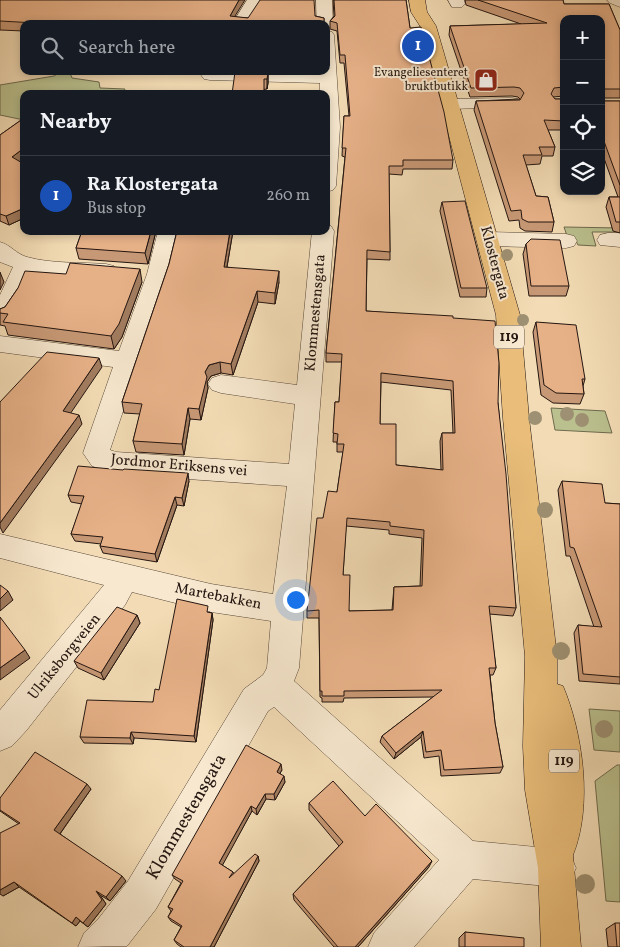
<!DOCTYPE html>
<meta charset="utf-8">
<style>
body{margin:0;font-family:Vollkorn,serif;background:#20242c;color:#f1f3f6}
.controls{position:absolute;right:15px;top:15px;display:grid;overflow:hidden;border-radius:10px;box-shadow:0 2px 8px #0003}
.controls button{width:45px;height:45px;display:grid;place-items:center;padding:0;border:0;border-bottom:1px solid #363941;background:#171b24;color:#f1f3f6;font:25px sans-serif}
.you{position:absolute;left:295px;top:599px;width:18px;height:18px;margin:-12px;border:4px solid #fff;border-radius:50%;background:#1a73e8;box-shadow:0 0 0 8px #1a73e833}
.badge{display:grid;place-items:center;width:32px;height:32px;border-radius:50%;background:#c59692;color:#fff;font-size:16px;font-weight:700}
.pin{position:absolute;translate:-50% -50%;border:2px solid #fff;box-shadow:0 1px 5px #0006}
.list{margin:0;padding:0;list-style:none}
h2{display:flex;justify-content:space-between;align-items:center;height:65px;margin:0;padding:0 20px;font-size:21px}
h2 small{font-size:16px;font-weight:400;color:#9ea1a6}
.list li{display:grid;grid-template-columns:32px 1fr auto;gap:15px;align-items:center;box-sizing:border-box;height:80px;padding:0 20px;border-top:1px solid #363941}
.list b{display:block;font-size:19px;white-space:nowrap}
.list p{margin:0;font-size:16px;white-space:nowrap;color:#9ea1a6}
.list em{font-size:16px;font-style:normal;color:#9ea1a6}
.icon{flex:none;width:28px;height:28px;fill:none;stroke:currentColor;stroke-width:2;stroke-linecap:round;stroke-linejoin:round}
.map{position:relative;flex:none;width:620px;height:947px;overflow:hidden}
.search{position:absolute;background:#171b24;box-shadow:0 2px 8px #0003;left:20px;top:20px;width:310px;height:55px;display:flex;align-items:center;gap:12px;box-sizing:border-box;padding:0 18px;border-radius:10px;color:#9ea1a6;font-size:19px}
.panel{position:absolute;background:#171b24;box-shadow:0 2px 8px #0003;left:20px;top:90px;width:310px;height:145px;border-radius:10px}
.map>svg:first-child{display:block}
</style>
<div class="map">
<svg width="620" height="947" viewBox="0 0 620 947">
<rect width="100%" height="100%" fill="#f3dcb5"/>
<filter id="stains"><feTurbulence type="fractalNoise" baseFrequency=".004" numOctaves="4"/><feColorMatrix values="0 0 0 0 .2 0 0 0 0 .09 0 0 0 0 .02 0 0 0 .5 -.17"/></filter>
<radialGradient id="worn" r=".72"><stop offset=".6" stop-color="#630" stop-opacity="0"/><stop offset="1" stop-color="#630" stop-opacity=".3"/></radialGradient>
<g fill="#bac08e" stroke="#6e6a4f">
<path d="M 62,71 L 72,71 L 70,73 L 72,78 L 99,82 L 100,88 L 125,89 L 123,94 L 24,94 L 24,120 L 0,115 L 0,85 L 54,76 Z"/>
<path d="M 564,227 L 620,228 L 620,232 L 592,232 L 596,246 L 578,245 L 575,239 L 568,239 Z"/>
<path d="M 551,408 L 605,411 L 612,433 L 555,430 Z"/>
<path d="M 589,709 L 620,711 L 620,752 L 594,750 Z"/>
<path d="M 617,765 L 620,765 L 620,902 L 606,901 L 595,781 Z"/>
</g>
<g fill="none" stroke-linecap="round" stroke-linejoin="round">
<g stroke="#574739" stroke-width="1">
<g id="minor">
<path d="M 247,0 L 263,0 L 248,24 L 232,24 Z"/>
<path d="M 316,0 L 332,0 L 333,24 L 331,27 L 326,28 L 326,24 L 317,24 Z"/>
<path d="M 448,0 L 464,0 L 465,4 L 462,7 L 452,7 Z"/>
<path d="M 607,0 L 620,0 L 620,7 L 610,3 Z"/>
<path d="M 326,30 L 332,32 L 334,35 L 340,127 L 336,186 L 333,190 L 326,192 L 326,94 L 320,94 L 320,83 L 210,80 L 204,79 L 201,75 L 204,71 L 326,71 Z"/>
<path d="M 512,98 L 518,99 L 521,103 L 518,107 L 449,109 L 443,108 L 440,104 L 443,100 L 449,99 Z"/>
<path d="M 326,225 L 331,226 L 334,231 L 299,668 L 294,681 L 473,841 L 557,849 L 570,855 L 576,868 L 570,881 L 557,887 L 473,879 L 414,947 L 368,947 L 374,933 L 439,860 L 274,707 L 268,711 L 156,909 L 127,946 L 78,947 L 84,933 L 99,918 L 128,881 L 244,689 L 263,675 L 267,668 L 271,621 L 211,612 L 132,592 L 125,605 L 26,731 L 12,746 L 0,751 L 0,710 L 104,585 L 0,558 L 0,534 L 211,584 L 273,594 L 287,486 L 116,474 L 92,466 L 83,453 L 113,367 L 0,352 L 0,336 L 119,351 L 147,274 L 158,231 L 180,231 L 169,274 L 110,450 L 116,452 L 289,464 L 295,404 L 221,393 L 212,390 L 208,384 L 212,378 L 221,375 L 297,385 L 312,231 L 326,231 Z"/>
<path d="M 488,232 L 566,234 L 574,236 L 577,241 L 574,246 L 566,248 L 488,246 L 480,244 L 477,239 L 480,234 Z"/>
<path d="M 608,233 L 620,233 L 620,247 L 600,245 L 597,240 L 600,235 Z"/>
<path d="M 0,242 C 11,245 16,254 27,257 C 52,264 80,262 106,264 L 114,266 L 117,271 L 114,276 L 106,278 L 33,272 L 21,300 L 8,319 L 0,321 L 0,295 L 13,267 L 0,262 Z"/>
</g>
</g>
<g stroke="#231510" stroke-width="1">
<path id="major" d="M 409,0 L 425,0 L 427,12 L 436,26 L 520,315 L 529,418 L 557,656 L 557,684 L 563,686 C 583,733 593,806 573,855 L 581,947 L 541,947 L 538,868 L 525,790 L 523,746 L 525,656 L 503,418 L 496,315 L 420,26 L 411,12 Z"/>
</g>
<use href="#minor" fill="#f7e8cf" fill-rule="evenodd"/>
<use href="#major" fill="#eabe7a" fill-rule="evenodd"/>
</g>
<g fill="#9e9072">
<circle cx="507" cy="255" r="6"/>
<circle cx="523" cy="320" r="6"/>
<circle cx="567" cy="414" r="7"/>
<circle cx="535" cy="418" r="7"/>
<circle cx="582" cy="420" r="7"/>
<circle cx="545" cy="510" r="8"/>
<circle cx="561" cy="651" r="9"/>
<circle cx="604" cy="729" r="9"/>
<circle cx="585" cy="884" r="10"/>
</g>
<g fill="#c79875" stroke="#231510" fill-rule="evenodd">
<path d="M 0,0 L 248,18 L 315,16 L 324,18 L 324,24 L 24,24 L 24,31 L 0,30 Z"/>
<path d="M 333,0 L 406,0 L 410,28 L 453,160 L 452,169 L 403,169 L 402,175 L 389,174 L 390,252 L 390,260 L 367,259 L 366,311 L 453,318 L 498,403 L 516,608 L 513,616 L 489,614 L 496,668 L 493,675 L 490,675 L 495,723 L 503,767 L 500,773 L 441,776 L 439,756 L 424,758 L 421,737 L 394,759 L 380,742 L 382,736 L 433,697 L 344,698 L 343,702 L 322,702 L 322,698 L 320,697 L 319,618 L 307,618 L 307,611 L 323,518 L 337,492 L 343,452 L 337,452 L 337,442 L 333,442 L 335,402 L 339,402 L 342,362 L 326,362 L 326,353 L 345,157 L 342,156 L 344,116 L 349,116 L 344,63 L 340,63 L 337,31 L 330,29 L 330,21 L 334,16 ZM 381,382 L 451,390 L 453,433 L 442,433 L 440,441 L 441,470 L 396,465 L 380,424 ZM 346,526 L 389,530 L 389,534 L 422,538 L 420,586 L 394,587 L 392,610 L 349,611 L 343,575 Z"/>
<path d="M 465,0 L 563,0 L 564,4 L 609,4 L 620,30 L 620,98 L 602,98 L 602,101 L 620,101 L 620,233 L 613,231 L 606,207 L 609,197 L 618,197 L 601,150 L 601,19 L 564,19 L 564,96 L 553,97 L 555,99 L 564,99 L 564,130 L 548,130 L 555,147 L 553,156 L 542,156 L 540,164 L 526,165 L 536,196 L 548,197 L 554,222 L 552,232 L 525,231 L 520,228 L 519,220 L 509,221 L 474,110 L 476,101 L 520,99 L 518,97 L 512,96 L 470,97 L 449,35 L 450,26 L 521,24 L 466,5 Z"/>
<path d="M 268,73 L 268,83 L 267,89 L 232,94 Z"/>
<path d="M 24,118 L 24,158 L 20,162 L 24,164 L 24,218 L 9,225 L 0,221 L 0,135 Z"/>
<path d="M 442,202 L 487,288 L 486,297 L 460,297 L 440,211 Z"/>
<path d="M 82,231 L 156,231 L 148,264 L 79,259 L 76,248 Z"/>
<path d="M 177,231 L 233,231 L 227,267 L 279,282 L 275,304 L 258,302 L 233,375 L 221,373 L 211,376 L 207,382 L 208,388 L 201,420 L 190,419 L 184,455 L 136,452 L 133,441 L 140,414 L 124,413 L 122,402 L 169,264 Z"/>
<path d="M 526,244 L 569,286 L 566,296 L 529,296 L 523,254 Z"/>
<path d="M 142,282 L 122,337 L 114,349 L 8,335 L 5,326 L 0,325 L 0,309 L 5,307 L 18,288 Z"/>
<path d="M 536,322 L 585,379 L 583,386 L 584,394 L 580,404 L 553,403 L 541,395 L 533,332 Z"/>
<path d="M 189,481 L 184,506 L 177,505 L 157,562 L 103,553 L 100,546 L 101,544 L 75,541 L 71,534 L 82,504 L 71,502 L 68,495 Z"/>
<path d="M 562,481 L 605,503 L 620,504 L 620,684 L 579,681 L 574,633 L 578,625 L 594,627 L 570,556 L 566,556 L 558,490 Z"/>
<path d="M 209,612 L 212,613 L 213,620 L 196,742 L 134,738 L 133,744 L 84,743 L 80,737 L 153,702 L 159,690 Z"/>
<path d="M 137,615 L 140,623 L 104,680 L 78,668 L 74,661 Z"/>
<path d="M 282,770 L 280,773 L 285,782 L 275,800 L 266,799 L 257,815 L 252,811 L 222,865 L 233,872 L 234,874 L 258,856 L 259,861 L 214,947 L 181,947 L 177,944 L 174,940 L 181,927 L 171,921 L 168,917 L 171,911 L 168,907 L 181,883 L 175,879 L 172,875 Z"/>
<path d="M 91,789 L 60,834 L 126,881 L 110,901 L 100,895 L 106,904 L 88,927 L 80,921 L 76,926 L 19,887 L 3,896 L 19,824 L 0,811 L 0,798 Z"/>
<path d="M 309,803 L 365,816 L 429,867 L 358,947 L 334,947 L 294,900 L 293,894 L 339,846 L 309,810 Z"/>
<path d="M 615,923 L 620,947 L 608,947 L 606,929 Z"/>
<path d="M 465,932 L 524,947 L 459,947 L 459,938 Z"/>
</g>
<g fill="#a27c5f" stroke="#231510">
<path d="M 239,0 L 245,0 L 230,24 L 230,16 Z"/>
<path d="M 268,73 L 268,83 L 267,89 L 267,79 Z"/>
<path d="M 24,148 L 24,158 L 15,165 L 12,157 Z"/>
<path d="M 24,208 L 24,218 L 9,225 L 6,216 Z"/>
<path d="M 151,231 L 156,231 L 148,264 L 145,253 Z"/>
<path d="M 230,231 L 233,231 L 225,278 L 224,267 Z"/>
<path d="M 140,269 L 142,282 L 122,337 L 114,349 L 111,336 Z"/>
<path d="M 279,271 L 279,282 L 275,304 L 275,293 Z"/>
<path d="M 0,272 L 4,282 L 0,290 Z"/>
<path d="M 257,291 L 258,302 L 233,375 L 231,364 Z"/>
<path d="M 99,358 L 102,367 L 66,420 L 63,411 Z"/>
<path d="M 220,362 L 221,373 L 211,376 L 207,382 L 208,388 L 201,420 L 199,409 L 205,372 L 209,365 Z"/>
<path d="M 188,408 L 190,419 L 184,455 L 182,444 Z"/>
<path d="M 79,415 L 82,424 L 3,533 L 0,527 L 0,523 Z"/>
<path d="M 188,473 L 189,481 L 184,506 L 182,498 Z"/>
<path d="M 175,497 L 177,505 L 157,562 L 155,554 Z"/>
<path d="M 8,591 L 13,600 L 0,611 L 0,599 Z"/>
<path d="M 212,613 L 213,620 L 196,742 L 194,736 Z"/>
<path d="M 137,615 L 140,623 L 104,680 L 101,673 Z"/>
<path d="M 25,650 L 30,658 L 0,680 L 0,668 Z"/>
<path d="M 423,731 L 421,737 L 394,759 L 396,753 Z"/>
<path d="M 131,732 L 134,738 L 133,744 L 130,738 Z"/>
<path d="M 281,764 L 282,770 L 277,778 L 277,772 Z"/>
<path d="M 284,776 L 285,782 L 275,800 L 274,794 Z"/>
<path d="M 87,784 L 91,789 L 59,835 L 54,830 Z"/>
<path d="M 265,794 L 266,799 L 257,815 L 256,809 Z"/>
<path d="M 251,806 L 252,811 L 221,868 L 219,863 Z"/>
<path d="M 258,856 L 259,861 L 214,947 L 210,947 Z"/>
<path d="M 432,861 L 429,867 L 358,947 L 355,947 Z"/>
<path d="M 122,876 L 126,881 L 110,901 L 106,897 Z"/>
<path d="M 14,882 L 19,887 L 3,896 L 0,894 L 0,890 Z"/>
<path d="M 96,891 L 100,895 L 106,904 L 88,927 L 83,923 Z"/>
<path d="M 76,917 L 80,921 L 76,926 L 72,923 Z"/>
</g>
<g fill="#e7b188" stroke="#231510" fill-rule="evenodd">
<path d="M 0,0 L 239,0 L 230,16 L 248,18 L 260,0 L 314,0 L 315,16 L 324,18 L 324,23 L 290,23 L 290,24 L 54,24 L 0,21 Z"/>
<path d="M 334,0 L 406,0 L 410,28 L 421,27 L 444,112 L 453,160 L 403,160 L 403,166 L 389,166 L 390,252 L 367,250 L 366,311 L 453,316 L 453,318 L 495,321 L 499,363 L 498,403 L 506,474 L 516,608 L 489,606 L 496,668 L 489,668 L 495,723 L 503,767 L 444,770 L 441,750 L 426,752 L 423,731 L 396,753 L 382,736 L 442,690 L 344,691 L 344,696 L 322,696 L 322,691 L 320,691 L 319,610 L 307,611 L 317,518 L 323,518 L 328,491 L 337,492 L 344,444 L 337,444 L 338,434 L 333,433 L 335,402 L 339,402 L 342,354 L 326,353 L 346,148 L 342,148 L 344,116 L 350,116 L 345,55 L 340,55 L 337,23 L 330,21 L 335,16 ZM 381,373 L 453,381 L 455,433 L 442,433 L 443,470 L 396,465 L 396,424 L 380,424 ZM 347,518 L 390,522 L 390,526 L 424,530 L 422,586 L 394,587 L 393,610 L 349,611 L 350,575 L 343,575 Z"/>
<path d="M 478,0 L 563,0 L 564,4 L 609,4 L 620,30 L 620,89 L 602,89 L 602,101 L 620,101 L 620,185 L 601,133 L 601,19 L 564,19 L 564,87 L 554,88 L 551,94 L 555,99 L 564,99 L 564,121 L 544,120 L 555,147 L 539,147 L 542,155 L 523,155 L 536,196 L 548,197 L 554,222 L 528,222 L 522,219 L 521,210 L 511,211 L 476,101 L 520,100 L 524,93 L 520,88 L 514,87 L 471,88 L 450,26 L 547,23 Z"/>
<path d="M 235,72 L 268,73 L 267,79 L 264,79 L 264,94 L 232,94 Z"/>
<path d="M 24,118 L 24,148 L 12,157 L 24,164 L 24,208 L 6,216 L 0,214 L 0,135 Z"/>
<path d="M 609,197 L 620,197 L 620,222 L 616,222 Z"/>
<path d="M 465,201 L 487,288 L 461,288 L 442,202 Z"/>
<path d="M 82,231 L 151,231 L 145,253 L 76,248 Z"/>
<path d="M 177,231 L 230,231 L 224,267 L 279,271 L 275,293 L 257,291 L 231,364 L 220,362 L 209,365 L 205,372 L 207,377 L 199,409 L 188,408 L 182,444 L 133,441 L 142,404 L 122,402 L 169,264 Z"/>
<path d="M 531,239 L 560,240 L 569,286 L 531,286 L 526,244 Z"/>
<path d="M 70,263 L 140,269 L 119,324 L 111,336 L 3,322 L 8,314 L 0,313 L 0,309 L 5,307 L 18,288 L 25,271 L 66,274 Z"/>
<path d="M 536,322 L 576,325 L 585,379 L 582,379 L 584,394 L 556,393 L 544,385 Z"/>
<path d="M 47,352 L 99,358 L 63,411 L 79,415 L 0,523 L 0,402 Z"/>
<path d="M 78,466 L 123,470 L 124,469 L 188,473 L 182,498 L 175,497 L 155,554 L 100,546 L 103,537 L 71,534 L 84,496 L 68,495 Z"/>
<path d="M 562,481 L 602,484 L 605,503 L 620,504 L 620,677 L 583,674 L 578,625 L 602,627 L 574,548 L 570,547 Z"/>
<path d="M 0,585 L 8,591 L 0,599 Z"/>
<path d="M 177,599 L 208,606 L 207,612 L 212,613 L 194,736 L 131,732 L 130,738 L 80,737 L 87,700 L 153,702 L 155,689 L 159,690 Z"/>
<path d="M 117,607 L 137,615 L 101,673 L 74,661 Z"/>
<path d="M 0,617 L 25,650 L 0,668 Z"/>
<path d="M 246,745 L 281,764 L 277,772 L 284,776 L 274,794 L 265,794 L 256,809 L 251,806 L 219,863 L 233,872 L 229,878 L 255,854 L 258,856 L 210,947 L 184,947 L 174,940 L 182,926 L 168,917 L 173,909 L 168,907 L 183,881 L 172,875 Z"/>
<path d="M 35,752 L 87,784 L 54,830 L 122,876 L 106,897 L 96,891 L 102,900 L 83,923 L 76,917 L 72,923 L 14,882 L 0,890 L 0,833 L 20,823 L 0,810 L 0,798 Z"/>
<path d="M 333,781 L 365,816 L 376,804 L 432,861 L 355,947 L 338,947 L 293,894 L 343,842 L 309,803 Z"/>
<path d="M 615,923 L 620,923 L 620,947 L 617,947 Z"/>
<path d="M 465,932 L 524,938 L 524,947 L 465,947 Z"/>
</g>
<defs>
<g id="shop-square" transform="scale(1.25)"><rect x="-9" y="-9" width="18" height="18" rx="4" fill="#8f2418" stroke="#f7e8cf"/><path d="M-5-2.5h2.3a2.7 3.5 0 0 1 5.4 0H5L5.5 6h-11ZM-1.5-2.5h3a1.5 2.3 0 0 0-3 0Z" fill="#fff"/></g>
</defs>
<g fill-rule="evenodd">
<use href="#shop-square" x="486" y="80"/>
</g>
<g text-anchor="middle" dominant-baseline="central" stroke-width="4" stroke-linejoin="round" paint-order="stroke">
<g font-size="12" fill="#231510" stroke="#f7e8cf" text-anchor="end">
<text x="468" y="73">Evangeliesenteret<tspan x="468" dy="14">bruktbutikk</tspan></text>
</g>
<g fill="#f7e8cf" stroke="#635449" stroke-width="1">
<rect x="494" y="325.5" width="30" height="23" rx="4"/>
<rect x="549" y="749.5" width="30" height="23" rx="4"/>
</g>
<g font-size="14" font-weight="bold" fill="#231510">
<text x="509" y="337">119</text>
<text x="564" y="761">119</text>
</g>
<g font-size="15" fill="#231510" stroke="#f7e8cf">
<text transform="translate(494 263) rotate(75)">Klostergata</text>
<text transform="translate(316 313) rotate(-85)">Klommestensgata</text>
<text transform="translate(179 466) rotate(5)">Jordmor Eriksens vei</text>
<text transform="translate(218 597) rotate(11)">Martebakken</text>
<text transform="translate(65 657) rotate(-51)">Ulriksborgveien</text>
</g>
<g font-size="18" fill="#231510" stroke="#f7e8cf">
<text transform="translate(187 817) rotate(-60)">Klommestensgata</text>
</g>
</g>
<rect width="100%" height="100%" filter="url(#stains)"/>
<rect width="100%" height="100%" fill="url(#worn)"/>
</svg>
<div class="controls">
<button>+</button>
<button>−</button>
<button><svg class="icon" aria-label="locate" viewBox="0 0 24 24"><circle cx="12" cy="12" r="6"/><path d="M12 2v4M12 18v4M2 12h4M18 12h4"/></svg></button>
<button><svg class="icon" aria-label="layers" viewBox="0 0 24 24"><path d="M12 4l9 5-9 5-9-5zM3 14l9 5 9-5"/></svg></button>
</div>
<div class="you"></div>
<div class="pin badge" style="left:418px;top:46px;background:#1a4fb4">1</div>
<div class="search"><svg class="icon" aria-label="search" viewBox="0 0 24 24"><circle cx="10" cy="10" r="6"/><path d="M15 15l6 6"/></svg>Search here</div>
<section class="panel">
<h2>Nearby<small></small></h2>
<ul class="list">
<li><span class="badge" style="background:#1a4fb4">1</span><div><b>Ra Klostergata</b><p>Bus stop</p></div><em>260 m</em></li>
</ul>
</section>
</div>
